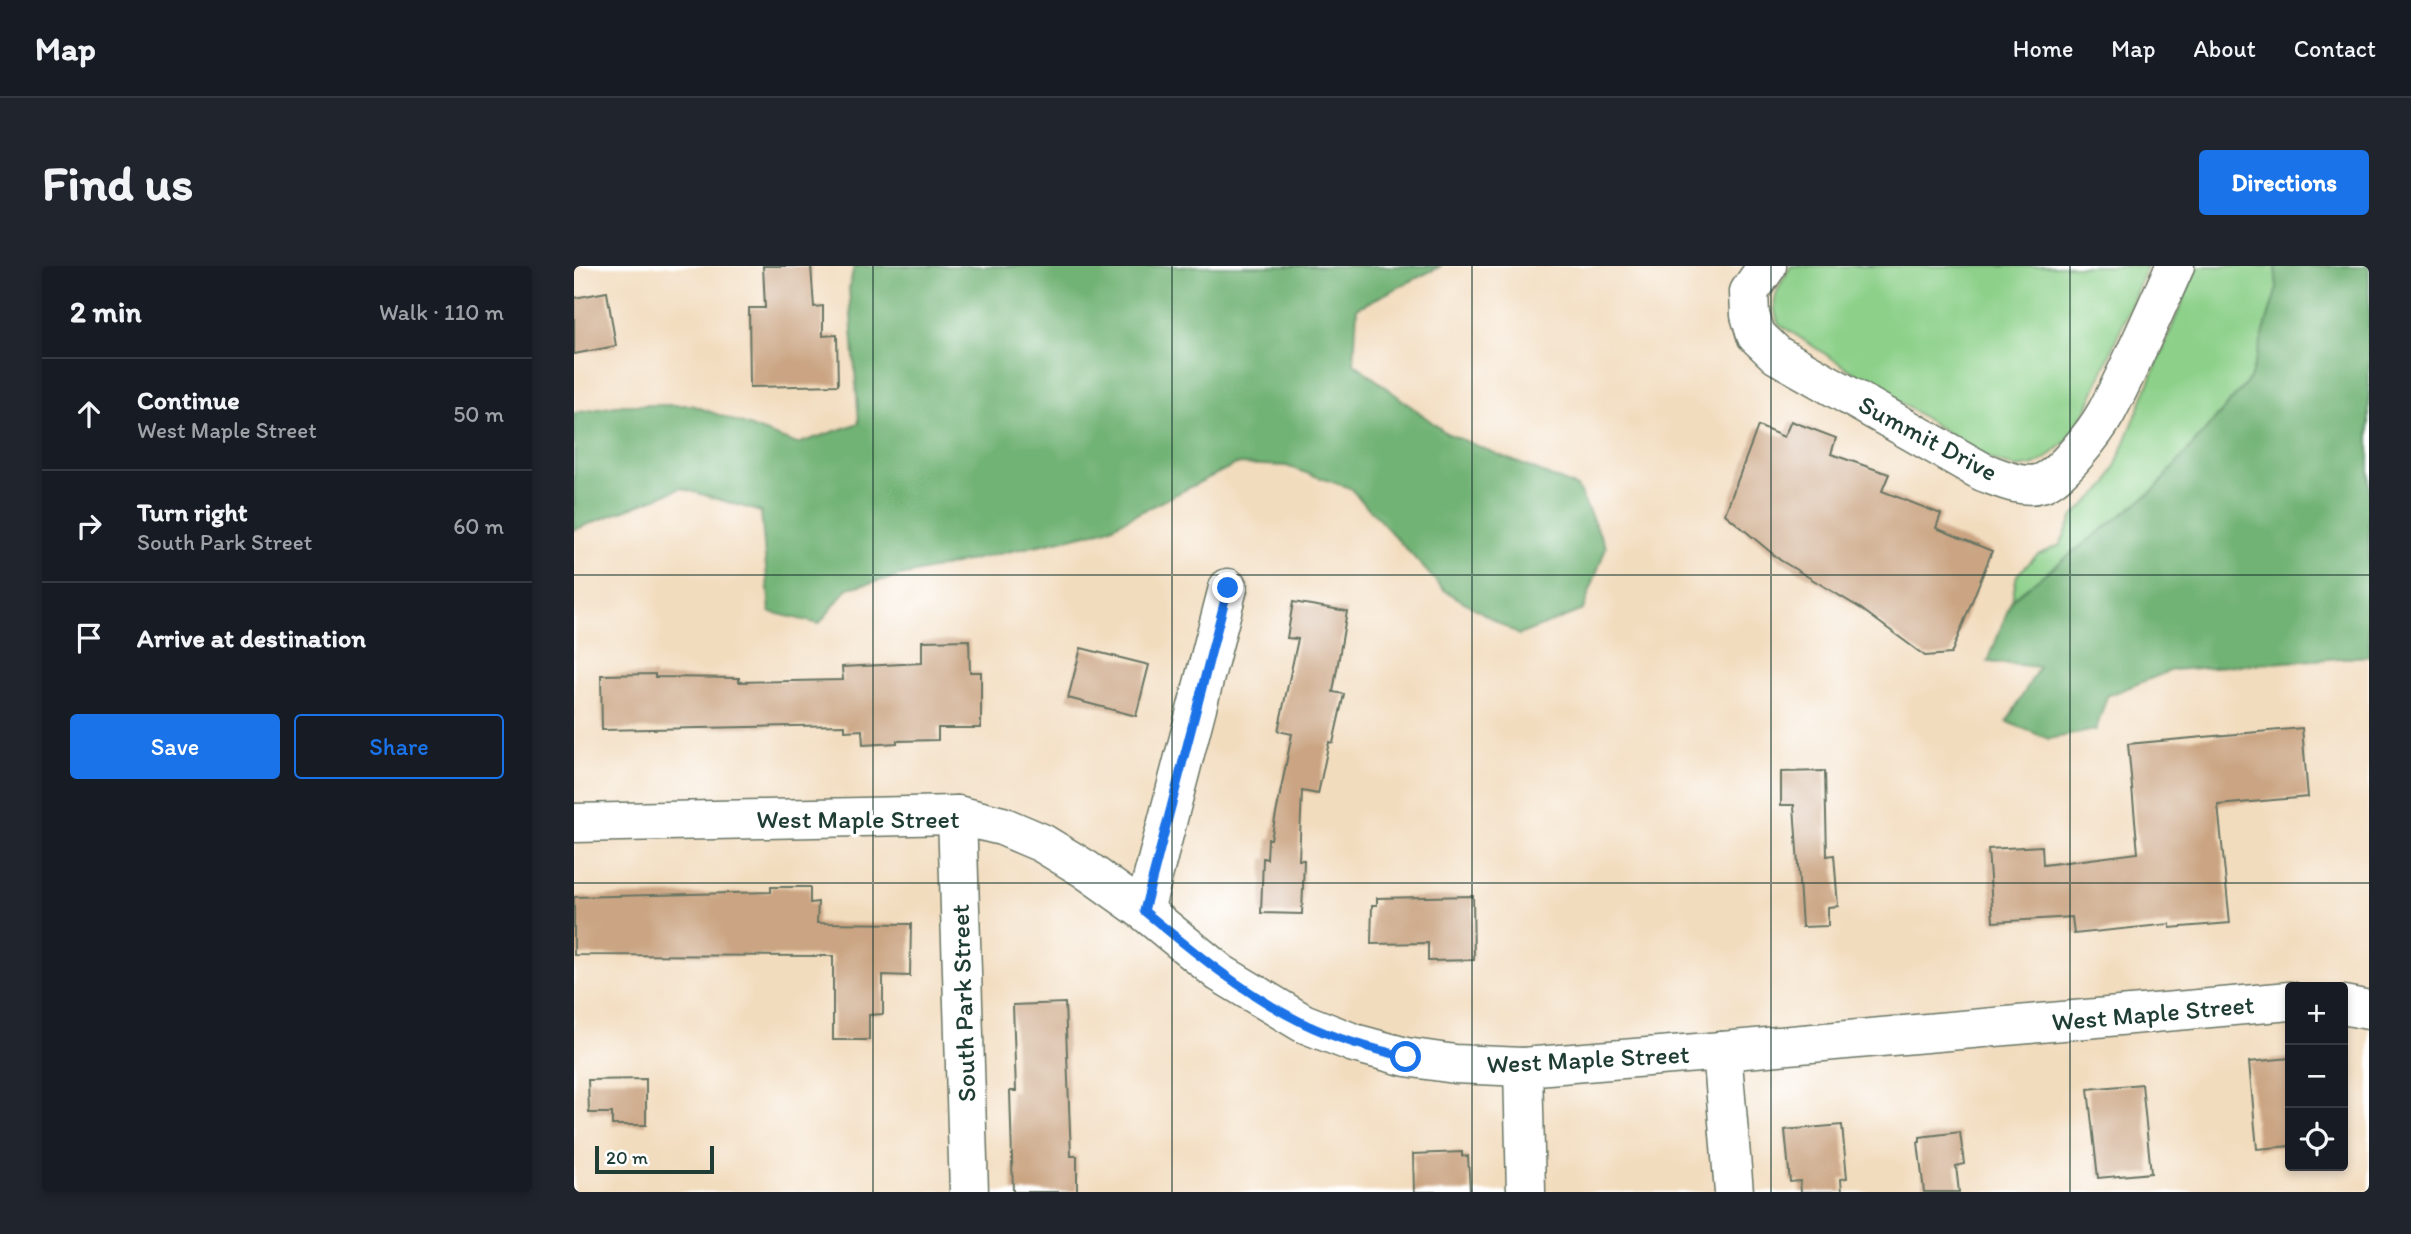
<!DOCTYPE html>
<meta charset="utf-8">
<style>
body{margin:0;font-family:Itim,sans-serif;background:#20242c;color:#f1f3f6}
.controls{position:absolute;right:21px;bottom:21px;display:grid;overflow:hidden;border-radius:7px;box-shadow:0 4px 10px #0003}
.controls button{width:63px;height:63px;display:grid;place-items:center;padding:0;border:0;border-bottom:2px solid #363941;background:#171b24;color:#f1f3f6;font:35px sans-serif}
.scale{position:absolute;left:21px;bottom:18px;width:119px;box-sizing:border-box;padding-left:7px;border:4px solid #1f3d34;border-top:0;font-size:19px;line-height:24px;white-space:nowrap;color:#1f3d34;-webkit-text-stroke:5px #fff;paint-order:stroke}
.stop{position:absolute;width:21px;height:21px;margin:-16px;border:5px solid #1a73e8;border-radius:50%;background:#fff}
.stop.end{background:#1a73e8;border-color:#fff;box-shadow:0 2px 7px #0008}
.list{margin:0;padding:0;list-style:none}
h2{display:flex;justify-content:space-between;align-items:center;height:91px;margin:0;padding:0 28px;font-size:30px}
h2 small{font-size:23px;font-weight:400;color:#9ea1a6}
.list li{display:grid;grid-template-columns:46px 1fr auto;gap:21px;align-items:center;box-sizing:border-box;height:112px;padding:0 28px;border-top:2px solid #363941}
.list b{display:block;font-size:26px;white-space:nowrap}
.list p{margin:0;font-size:23px;white-space:nowrap;color:#9ea1a6}
.list em{font-size:23px;font-style:normal;color:#9ea1a6}
.actions{display:flex;gap:14px;padding:21px 28px}
.actions a{flex:1;padding:16px 0;border:2px solid #1a73e8;border-radius:7px;text-align:center;font-size:24px;color:#1a73e8}
.actions .main{background:#1a73e8;color:#fff}
.icon{flex:none;width:38px;height:38px;fill:none;stroke:currentColor;stroke-width:2;stroke-linecap:round;stroke-linejoin:round}
.map{position:relative;flex:none;width:1795px;height:926px;overflow:hidden;border-radius:7px}
header{display:flex;align-items:center;gap:42px;box-sizing:border-box;height:98px;padding:0 35px;background:#171b24;border-bottom:2px solid #363941}
header strong{font-size:33px}
nav{display:flex;gap:38px;margin-inline-start:auto;font-size:24px}
.intro{display:flex;align-items:center;justify-content:space-between;box-sizing:border-box;height:168px;padding:0 42px}
h1{margin:0;font-size:49px}
.button{padding:18px 32px;border-radius:7px;background:#1a73e8;color:#fff;font-size:24px;font-weight:700}
main{display:flex;gap:42px;padding:0 42px}
aside{flex:1;background:#171b24;border-radius:7px;box-shadow:0 4px 10px #0003}
.map>svg:first-child{display:block}
</style>
<header>
<strong>Map</strong>
<nav><a>Home</a><a>Map</a><a>About</a><a>Contact</a></nav>
</header>
<div class="intro"><h1>Find us</h1><a class="button">Directions</a></div>
<main>
<aside>
<h2>2 min<small>Walk · 110 m</small></h2>
<ul class="list">
<li><svg class="icon" aria-label="ahead" viewBox="0 0 24 24"><path d="M12 20V5M6 11l6-6 6 6"/></svg><div><b>Continue</b><p>West Maple Street</p></div><em>50 m</em></li>
<li><svg class="icon" aria-label="right" viewBox="0 0 24 24"><path d="M7 20v-9h11M14 6l5 5-5 5"/></svg><div><b>Turn right</b><p>South Park Street</p></div><em>60 m</em></li>
<li><svg class="icon" aria-label="arrive" viewBox="0 0 24 24"><path d="M6 21V4h12l-3 4 3 4H6"/></svg><div><b>Arrive at destination</b></div></li>
</ul>
<div class="actions"><a class="main">Save</a><a>Share</a></div>
</aside>
<div class="map">
<svg width="1795" height="926" viewBox="0 0 1795 926">
<rect width="100%" height="100%" fill="#fff"/>
<filter id="ink" filterUnits="userSpaceOnUse"><feTurbulence type="fractalNoise" baseFrequency=".0143" numOctaves="2"/><feDisplacementMap in="SourceGraphic" scale="14" xChannelSelector="R" yChannelSelector="G"/><feConvolveMatrix kernelMatrix="1 2 1 2 8 2 1 2 1" color-interpolation-filters="sRGB"/></filter>
<filter id="wash" filterUnits="userSpaceOnUse"><feTurbulence type="fractalNoise" baseFrequency=".00686" numOctaves="4" result="noise"/><feDisplacementMap in="SourceGraphic" scale="28" xChannelSelector="R" yChannelSelector="G"/><feGaussianBlur stdDeviation="1.57" result="paint"/><feColorMatrix in="noise" values="0 0 0 0 0 0 0 0 0 0 0 0 0 0 0 0 0 1.4 0 .05"/><feComposite in="paint" operator="in"/></filter>
<g filter="url(#wash)">
<rect width="100%" height="100%" fill="#f2dcbe"/>
<g fill="#8cd089" stroke="#56865e" stroke-width="2">
<path d="M 1217,0 L 1573,0 L 1513,143 L 1495,173 L 1472,193 L 1461,199 L 1443,202 L 1414,193 L 1205,58 C 1194,35 1205,20 1217,0 Z"/>
<path d="M 1623,0 L 1701,0 L 1703,22 L 1676,113 L 1580,224 L 1438,333 L 1443,309 L 1463,289 L 1486,279 L 1499,250 L 1534,218 Z"/>
</g>
<g fill="#71b275" stroke="#487854" stroke-width="2">
<path d="M 280,0 L 867,0 L 783,42 L 780,97 L 872,167 L 1003,221 L 1032,281 L 1009,344 L 945,369 L 870,324 L 776,222 L 712,200 L 662,198 L 531,264 L 274,322 L 245,358 L 196,346 L 187,246 L 107,222 L 0,264 L 0,147 L 48,139 L 118,139 L 223,178 L 285,157 L 275,23 Z"/>
<path d="M 1701,0 L 1795,0 L 1795,390 L 1598,404 L 1533,430 L 1522,464 L 1475,473 L 1433,456 L 1465,401 L 1414,396 L 1438,333 L 1580,224 L 1676,113 L 1703,22 Z"/>
</g>
<g id="blocks">
<g fill="#cba583">
<path d="M 189,0 L 237,0 L 240,41 L 249,40 L 249,70 L 263,69 L 264,119 L 176,121 L 175,42 L 191,42 Z"/>
<path d="M 33,26 L 42,80 L 0,88 L 0,32 Z"/>
<path d="M 1217,155 L 1262,172 L 1257,188 L 1315,208 L 1308,225 L 1367,248 L 1362,262 L 1418,285 L 1377,388 L 1351,390 L 1286,342 L 1206,294 L 1151,248 L 1184,160 L 1210,171 Z"/>
<path d="M 719,336 L 773,345 L 759,426 L 770,428 L 759,477 L 755,476 L 744,528 L 728,525 L 725,594 L 730,594 L 728,648 L 687,647 L 689,592 L 693,593 L 694,573 L 697,573 L 718,468 L 704,465 L 724,373 L 713,372 Z"/>
<path d="M 395,374 L 396,406 L 407,406 L 407,462 L 364,462 L 364,474 L 323,475 L 323,477 L 289,479 L 288,464 L 271,465 L 271,459 L 28,464 L 27,409 L 81,408 L 81,411 L 165,412 L 165,416 L 269,414 L 268,401 L 348,397 L 348,375 Z"/>
<path d="M 507,382 L 575,399 L 562,450 L 494,432 Z"/>
<path d="M 1728,462 L 1734,531 L 1644,539 L 1656,657 L 1596,662 L 1596,658 L 1500,668 L 1498,651 L 1419,656 L 1414,583 L 1468,580 L 1469,599 L 1564,587 L 1554,478 Z"/>
<path d="M 1251,505 L 1253,590 L 1260,589 L 1264,640 L 1254,641 L 1254,660 L 1228,661 L 1220,539 L 1207,539 L 1207,506 Z"/>
<path d="M 197,621 L 236,621 L 236,637 L 244,636 L 243,657 L 337,658 L 336,710 L 309,709 L 309,748 L 295,749 L 295,774 L 259,774 L 259,690 L 0,689 L 0,631 L 197,626 Z"/>
<path d="M 899,630 L 900,694 L 854,695 L 854,677 L 797,678 L 798,639 L 803,639 L 803,632 Z"/>
<path d="M 491,737 L 497,890 L 503,890 L 503,926 L 439,926 L 436,825 L 442,825 L 439,739 Z"/>
<path d="M 1716,792 L 1716,880 L 1683,883 L 1675,796 Z"/>
<path d="M 72,813 L 72,859 L 38,859 L 38,847 L 15,847 L 14,814 Z"/>
<path d="M 1568,818 L 1577,907 L 1524,912 L 1514,823 Z"/>
<path d="M 1268,859 L 1273,912 L 1267,913 L 1268,926 L 1227,926 L 1226,915 L 1216,916 L 1211,864 Z"/>
<path d="M 1386,866 L 1390,898 L 1382,900 L 1385,926 L 1350,926 L 1344,876 L 1346,876 L 1346,871 Z"/>
<path d="M 888,886 L 888,890 L 894,890 L 896,926 L 840,926 L 839,888 Z"/>
</g>
</g>
</g>
<g filter="url(#ink)">
<use href="#blocks" fill-opacity="0" stroke="#697564" stroke-width="2"/>
<g fill="none" stroke-linecap="round" stroke-linejoin="round">
<g stroke="#697564" stroke-width="41">
<g id="minor">
<path d="M 1193,0 L 1175,26 L 1176,49 L 1182,69 L 1203,89 L 1409,206 C 1426,212 1448,223 1467,217 C 1487,211 1522,165 1532,147 C 1557,100 1579,49 1601,0"/>
<path d="M 383,549 L 395,926"/>
<path d="M 0,557 L 383,549 L 428,560 L 468,577 L 511,603 L 570,645 L 646,707 L 729,757 L 780,777 L 832,791 L 881,798 L 949,801 L 1148,785 L 1716,735"/>
<path d="M 570,645 L 654,322"/>
<path d="M 1769,739 L 1795,744"/>
<path d="M 1148,785 L 1160,926"/>
<path d="M 949,801 L 952,926"/>
</g>
</g>
<use href="#minor" stroke="#fff" stroke-width="38"/>
</g>
</g>
<g fill="none" stroke-linecap="round" stroke-linejoin="round" filter="url(#ink)">
<path stroke="#1a73e8" stroke-width="9" d="M 654,322 L 570,645 C 620,686 670,728 729,757 C 761,773 797,782 832,791"/>
</g>
<path fill="none" stroke="#1f3d34" stroke-width="2" stroke-opacity="0.55" d="M 299,0 L 299,926M 598,0 L 598,926M 898,0 L 898,926M 1197,0 L 1197,926M 1496,0 L 1496,926M 0,309 L 1795,309M 0,617 L 1795,617"/>
<g text-anchor="middle" dominant-baseline="central" stroke-width="7" stroke-linejoin="round" paint-order="stroke">
<g font-size="26" fill="#1f3d34" stroke="#fff">
<text transform="translate(1354 172) rotate(28)">Summit Drive</text>
<text x="284" y="553">West Maple Street</text>
<text transform="translate(389 737) rotate(-92)">South Park Street</text>
<text transform="translate(1579 747) rotate(-5)">West Maple Street</text>
<text transform="translate(1014 793) rotate(-3)">West Maple Street</text>
</g>
</g>
</svg>
<div class="controls">
<button>+</button>
<button>−</button>
<button><svg class="icon" aria-label="locate" viewBox="0 0 24 24"><circle cx="12" cy="12" r="6"/><path d="M12 2v4M12 18v4M2 12h4M18 12h4"/></svg></button>
</div>
<div class="scale">20 m</div>
<div class="stop" style="left:832px;top:791px"></div>
<div class="stop end" style="left:654px;top:322px"></div>
</div>
</main>
